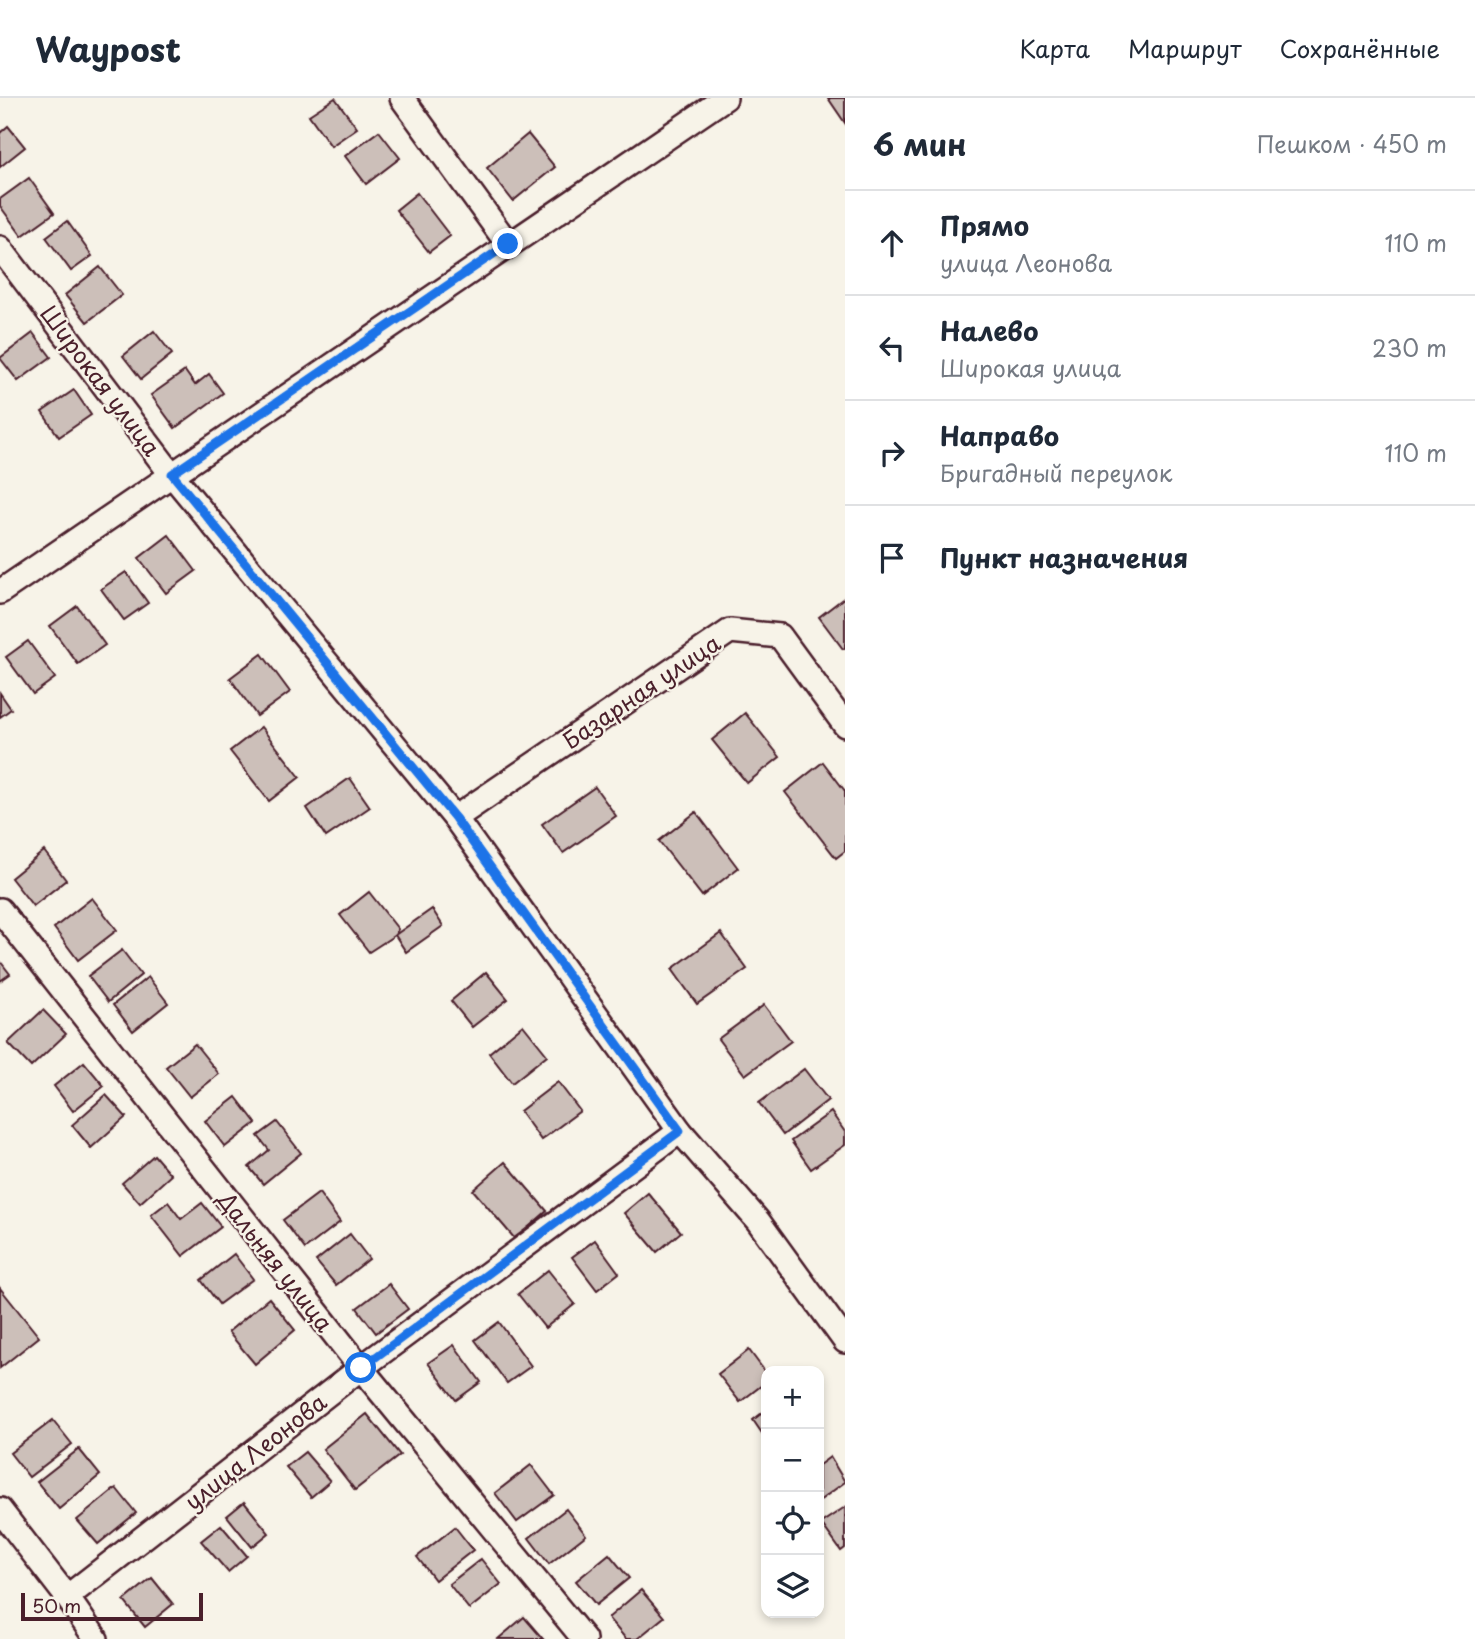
<!DOCTYPE html>
<html lang="ru">
<meta charset="utf-8">
<style>
body{margin:0;font-family:"Playpen Sans",sans-serif;background:#f2f2f3;color:#1f2937}
.controls{position:absolute;right:21px;bottom:21px;display:grid;overflow:hidden;border-radius:14px;box-shadow:0 4px 10px #0003}
.controls button{width:63px;height:63px;display:grid;place-items:center;padding:0;border:0;border-bottom:2px solid #e0e1e3;background:#fff;color:#1f2937;font:35px sans-serif}
.scale{position:absolute;left:21px;bottom:18px;width:182px;box-sizing:border-box;padding-left:7px;border:4px solid #4a1f2b;border-top:0;font-size:19px;line-height:24px;white-space:nowrap;color:#4a1f2b;-webkit-text-stroke:5px #f7f3e8;paint-order:stroke}
.stop{position:absolute;width:21px;height:21px;margin:-16px;border:5px solid #1a73e8;border-radius:50%;background:#fff}
.stop.end{background:#1a73e8;border-color:#fff;box-shadow:0 2px 7px #0008}
.list{margin:0;padding:0;list-style:none}
h2{display:flex;justify-content:space-between;align-items:center;height:91px;margin:0;padding:0 28px;font-size:30px}
h2 small{font-size:23px;font-weight:400;color:#747a83}
.list li{display:grid;grid-template-columns:46px 1fr auto;gap:21px;align-items:center;box-sizing:border-box;height:105px;padding:0 28px;border-top:2px solid #e0e1e3}
.list b{display:block;font-size:26px;white-space:nowrap}
.list p{margin:0;font-size:23px;white-space:nowrap;color:#747a83}
.list em{font-size:23px;font-style:normal;color:#747a83}
.icon{flex:none;width:38px;height:38px;fill:none;stroke:currentColor;stroke-width:2;stroke-linecap:round;stroke-linejoin:round}
.map{position:relative;flex:none;width:845px;height:1541px;overflow:hidden}
header{display:flex;align-items:center;gap:42px;box-sizing:border-box;height:98px;padding:0 35px;background:#fff;border-bottom:2px solid #e0e1e3}
header strong{font-size:33px}
nav{display:flex;gap:38px;margin-inline-start:auto;font-size:24px}
main{display:flex}
aside{flex:1;background:#fff}
.map>svg:first-child{display:block}
</style>
<header>
<strong>Waypost</strong>
<nav><a>Карта</a><a>Маршрут</a><a>Сохранённые</a></nav>
</header>
<main>
<div class="map">
<svg width="845" height="1541" viewBox="0 0 845 1541">
<rect width="100%" height="100%" fill="#f7f3e8"/>
<filter id="ink" filterUnits="userSpaceOnUse"><feTurbulence type="fractalNoise" baseFrequency=".0143" numOctaves="2"/><feDisplacementMap in="SourceGraphic" scale="14" xChannelSelector="R" yChannelSelector="G"/><feConvolveMatrix kernelMatrix="1 2 1 2 8 2 1 2 1" color-interpolation-filters="sRGB"/></filter>
<g filter="url(#ink)">
<g fill="#ccbfb9" stroke="#4a1f2b" stroke-width="2">
<path d="M 335,0 L 357,30 L 331,48 L 309,17 Z"/>
<path d="M 828,0 L 845,0 L 845,25 Z"/>
<path d="M 8,28 L 25,49 L 0,69 L 0,35 Z"/>
<path d="M 379,33 L 400,60 L 366,86 L 345,58 Z"/>
<path d="M 528,36 L 555,69 L 513,103 L 487,70 Z"/>
<path d="M 29,80 L 54,115 L 22,138 L 0,108 L 0,101 Z"/>
<path d="M 417,95 L 450,138 L 429,154 L 396,112 Z"/>
<path d="M 67,123 L 92,158 L 71,173 L 46,139 Z"/>
<path d="M 100,169 L 122,197 L 87,224 L 65,197 Z"/>
<path d="M 154,233 L 172,256 L 141,281 L 123,258 Z"/>
<path d="M 33,235 L 51,259 L 18,283 L 0,260 Z"/>
<path d="M 185,273 L 195,287 L 209,276 L 223,295 L 175,330 L 151,297 Z"/>
<path d="M 74,292 L 91,317 L 59,339 L 42,314 Z"/>
<path d="M 169,437 L 196,473 L 166,495 L 139,460 Z"/>
<path d="M 126,474 L 148,505 L 124,522 L 101,491 Z"/>
<path d="M 845,499 L 845,550 L 843,551 L 819,519 Z"/>
<path d="M 77,508 L 105,547 L 78,566 L 50,528 Z"/>
<path d="M 28,543 L 55,580 L 33,596 L 6,559 Z"/>
<path d="M 262,556 L 290,594 L 257,618 L 230,580 Z"/>
<path d="M 0,595 L 11,611 L 0,619 Z"/>
<path d="M 745,615 L 780,659 L 747,685 L 712,642 Z"/>
<path d="M 261,629 L 300,679 L 269,703 L 230,653 Z"/>
<path d="M 823,664 L 845,693 L 845,753 L 836,760 L 785,694 Z"/>
<path d="M 350,680 L 370,709 L 326,739 L 307,710 Z"/>
<path d="M 595,689 L 616,718 L 563,755 L 542,726 Z"/>
<path d="M 696,714 L 738,770 L 702,798 L 659,743 Z"/>
<path d="M 44,753 L 66,782 L 33,808 L 11,780 Z"/>
<path d="M 369,794 L 398,831 L 395,837 L 369,854 L 340,817 Z"/>
<path d="M 92,800 L 117,832 L 78,862 L 54,830 Z"/>
<path d="M 432,811 L 443,828 L 406,854 L 395,837 Z"/>
<path d="M 721,835 L 747,871 L 697,906 L 672,871 Z"/>
<path d="M 122,852 L 141,877 L 108,904 L 88,878 Z"/>
<path d="M 0,863 L 10,876 L 0,883 Z"/>
<path d="M 486,874 L 508,901 L 472,929 L 451,903 Z"/>
<path d="M 148,879 L 168,905 L 133,933 L 113,907 Z"/>
<path d="M 764,907 L 791,943 L 745,977 L 718,941 Z"/>
<path d="M 43,912 L 66,936 L 31,969 L 8,945 Z"/>
<path d="M 523,927 L 547,957 L 512,985 L 489,955 Z"/>
<path d="M 195,946 L 219,976 L 190,999 L 166,969 Z"/>
<path d="M 84,964 L 104,988 L 73,1013 L 54,988 Z"/>
<path d="M 804,971 L 828,1002 L 783,1037 L 759,1005 Z"/>
<path d="M 558,984 L 580,1013 L 541,1042 L 520,1013 Z"/>
<path d="M 106,997 L 126,1019 L 91,1050 L 72,1027 Z"/>
<path d="M 236,999 L 256,1025 L 225,1049 L 205,1023 Z"/>
<path d="M 831,1014 L 845,1034 L 845,1047 L 811,1071 L 791,1043 Z"/>
<path d="M 277,1024 L 301,1055 L 263,1086 L 249,1069 L 269,1052 L 258,1038 Z"/>
<path d="M 154,1057 L 171,1077 L 140,1105 L 122,1085 Z"/>
<path d="M 505,1064 L 547,1113 L 515,1141 L 473,1092 Z"/>
<path d="M 319,1095 L 340,1124 L 305,1151 L 283,1122 Z"/>
<path d="M 648,1095 L 681,1134 L 657,1154 L 624,1115 Z"/>
<path d="M 168,1104 L 181,1121 L 202,1105 L 221,1129 L 183,1158 L 151,1117 Z"/>
<path d="M 350,1136 L 369,1161 L 336,1187 L 316,1163 Z"/>
<path d="M 595,1142 L 619,1175 L 597,1192 L 572,1159 Z"/>
<path d="M 234,1156 L 253,1181 L 219,1206 L 201,1182 Z"/>
<path d="M 548,1172 L 575,1206 L 545,1230 L 518,1196 Z"/>
<path d="M 389,1186 L 408,1211 L 376,1235 L 357,1210 Z"/>
<path d="M 0,1190 L 39,1239 L 0,1270 Z"/>
<path d="M 269,1200 L 295,1232 L 255,1266 L 228,1234 Z"/>
<path d="M 499,1224 L 531,1268 L 507,1285 L 475,1242 Z"/>
<path d="M 454,1247 L 481,1284 L 456,1302 L 428,1265 Z"/>
<path d="M 749,1252 L 766,1275 L 766,1284 L 740,1304 L 718,1276 Z"/>
<path d="M 766,1312 L 766,1341 L 753,1322 Z"/>
<path d="M 367,1316 L 400,1357 L 355,1392 L 323,1351 Z"/>
<path d="M 53,1322 L 72,1346 L 29,1379 L 10,1355 Z"/>
<path d="M 79,1351 L 100,1377 L 59,1411 L 37,1384 Z"/>
<path d="M 305,1354 L 330,1383 L 311,1399 L 286,1369 Z"/>
<path d="M 830,1359 L 845,1384 L 819,1403 L 819,1367 Z"/>
<path d="M 531,1367 L 554,1397 L 517,1424 L 495,1395 Z"/>
<path d="M 116,1390 L 136,1415 L 98,1446 L 77,1422 Z"/>
<path d="M 244,1404 L 269,1435 L 252,1449 L 227,1418 Z"/>
<path d="M 845,1409 L 845,1450 L 841,1453 L 821,1425 Z"/>
<path d="M 566,1411 L 586,1437 L 549,1466 L 529,1440 Z"/>
<path d="M 221,1427 L 247,1458 L 228,1474 L 201,1443 Z"/>
<path d="M 455,1429 L 473,1452 L 435,1482 L 417,1459 Z"/>
<path d="M 609,1456 L 629,1480 L 596,1507 L 576,1483 Z"/>
<path d="M 481,1461 L 501,1486 L 469,1511 L 449,1486 Z"/>
<path d="M 152,1480 L 173,1506 L 145,1529 L 124,1503 Z"/>
<path d="M 641,1492 L 664,1519 L 637,1541 L 626,1541 L 608,1520 Z"/>
<path d="M 524,1519 L 543,1541 L 498,1541 Z"/>
</g>
<g fill="none" stroke-linecap="round" stroke-linejoin="round">
<g stroke="#4a1f2b" stroke-width="28">
<g id="street">
<path d="M 402,0 L 508,146"/>
<path d="M 0,150 L 172,377 L 455,720 L 680,1033 L 758,1123 L 845,1243"/>
<path d="M 0,494 L 725,0"/>
<path d="M 455,720 L 730,533 L 780,538 L 845,627"/>
<path d="M 0,812 L 361,1270 L 584,1541"/>
<path d="M 0,1412 L 67,1499 L 96,1541"/>
<path d="M 67,1499 L 361,1270 L 680,1033"/>
</g>
</g>
<use href="#street" stroke="#f7f3e8" stroke-width="23"/>
</g>
</g>
<g fill="none" stroke-linecap="round" stroke-linejoin="round" filter="url(#ink)">
<path stroke="#1a73e8" stroke-width="9" d="M 361,1270 L 680,1033 L 455,720 L 172,376 L 508,146"/>
</g>
<g text-anchor="middle" dominant-baseline="central" stroke-width="5" stroke-linejoin="round" paint-order="stroke">
<g font-size="23" fill="#4a1f2b" stroke="#f7f3e8">
<text transform="translate(101 282) rotate(53)">Широкая улица</text>
<text transform="translate(641 593) rotate(-34)">Базарная улица</text>
<text transform="translate(276 1163) rotate(52)">Дальняя улица</text>
<text transform="translate(255 1353) rotate(-38)">улица Леонова</text>
</g>
</g>
</svg>
<div class="controls">
<button>+</button>
<button>−</button>
<button><svg class="icon" aria-label="locate" viewBox="0 0 24 24"><circle cx="12" cy="12" r="6"/><path d="M12 2v4M12 18v4M2 12h4M18 12h4"/></svg></button>
<button><svg class="icon" aria-label="layers" viewBox="0 0 24 24"><path d="M12 4l9 5-9 5-9-5zM3 14l9 5 9-5"/></svg></button>
</div>
<div class="scale">50 m</div>
<div class="stop" style="left:361px;top:1270px"></div>
<div class="stop end" style="left:508px;top:146px"></div>
</div>
<aside>
<h2>6 мин<small>Пешком · 450 m</small></h2>
<ul class="list">
<li><svg class="icon" aria-label="ahead" viewBox="0 0 24 24"><path d="M12 20V5M6 11l6-6 6 6"/></svg><div><b>Прямо</b><p>улица Леонова</p></div><em>110 m</em></li>
<li><svg class="icon" aria-label="left" viewBox="0 0 24 24"><path d="M17 20v-9H6M10 6l-5 5 5 5"/></svg><div><b>Налево</b><p>Широкая улица</p></div><em>230 m</em></li>
<li><svg class="icon" aria-label="right" viewBox="0 0 24 24"><path d="M7 20v-9h11M14 6l5 5-5 5"/></svg><div><b>Направо</b><p>Бригадный переулок</p></div><em>110 m</em></li>
<li><svg class="icon" aria-label="arrive" viewBox="0 0 24 24"><path d="M6 21V4h12l-3 4 3 4H6"/></svg><div><b>Пункт назначения</b></div></li>
</ul>
</aside>
</main>
